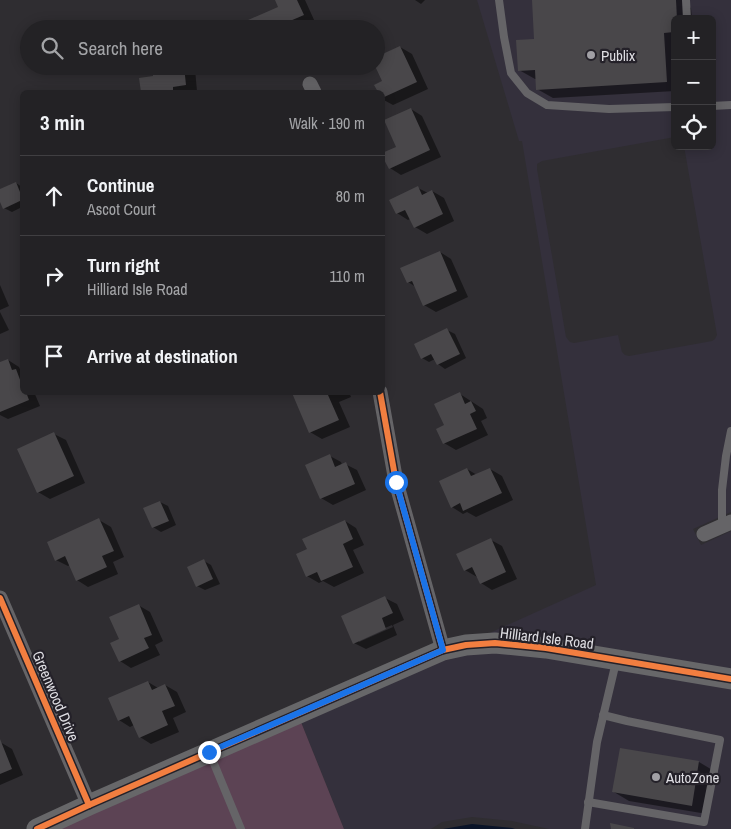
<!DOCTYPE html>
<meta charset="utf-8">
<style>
body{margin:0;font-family:"Archivo Narrow",sans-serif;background:#2f2f32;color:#f1f3f6}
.controls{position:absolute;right:15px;top:15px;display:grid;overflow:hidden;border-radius:8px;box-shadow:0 2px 12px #0003}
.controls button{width:45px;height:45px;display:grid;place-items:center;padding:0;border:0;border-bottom:1px solid #403f42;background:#232225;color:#f1f3f6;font:25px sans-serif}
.stop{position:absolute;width:15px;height:15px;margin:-11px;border:4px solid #1a73e8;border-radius:50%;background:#fff}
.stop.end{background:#1a73e8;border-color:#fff;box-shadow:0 1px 5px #0008}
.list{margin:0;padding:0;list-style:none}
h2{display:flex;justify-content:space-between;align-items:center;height:65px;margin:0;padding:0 20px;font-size:21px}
h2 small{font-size:16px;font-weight:400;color:#a3a4a7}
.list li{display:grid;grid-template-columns:32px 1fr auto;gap:15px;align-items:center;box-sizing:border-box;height:80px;padding:0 20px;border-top:1px solid #403f42}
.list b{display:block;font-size:19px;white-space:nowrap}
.list p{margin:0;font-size:16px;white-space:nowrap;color:#a3a4a7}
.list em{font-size:16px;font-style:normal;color:#a3a4a7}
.icon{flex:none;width:28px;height:28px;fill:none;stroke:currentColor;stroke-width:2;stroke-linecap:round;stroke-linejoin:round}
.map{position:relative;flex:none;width:731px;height:829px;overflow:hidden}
.search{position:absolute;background:#232225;box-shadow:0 2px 12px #0003;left:20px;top:20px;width:365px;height:55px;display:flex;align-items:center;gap:12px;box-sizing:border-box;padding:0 18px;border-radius:28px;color:#a3a4a7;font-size:19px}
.panel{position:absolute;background:#232225;box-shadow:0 2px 12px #0003;left:20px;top:90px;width:365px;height:305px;border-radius:8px}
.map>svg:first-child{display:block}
</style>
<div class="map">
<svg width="731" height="829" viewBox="0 0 731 829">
<rect width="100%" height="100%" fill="#2f2d31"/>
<g fill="#34303c" fill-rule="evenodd">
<path d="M 477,0 L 731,0 L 731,512 L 693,529 L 701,545 L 731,531 L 731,671 L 485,635 L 596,585 L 522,141 L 519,141 ZM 675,19 L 712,19 L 712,146 L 684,146 L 717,335 L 715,339 L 712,341 L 629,356 L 625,355 L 622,352 L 618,335 L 574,343 L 570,342 L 566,337 L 537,169 L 537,164 L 542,161 L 675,137 Z"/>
<path d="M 496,651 L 546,656 L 731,688 L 731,829 L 549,829 L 512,821 L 472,817 L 442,822 L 431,829 L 344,829 L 301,722 L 446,659 L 468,654 Z"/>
</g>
<path fill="#5c4354" d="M 301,722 L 344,829 L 58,829 Z"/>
<path fill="#0a1428" d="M 472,824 L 512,828 L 515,829 L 443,829 Z"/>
<g fill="#0007" fill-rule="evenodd">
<path d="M 277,0 L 305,0 L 315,22 L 298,29 L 243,29 L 280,8 Z"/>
<path d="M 415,0 L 425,0 L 421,4 Z"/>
<path d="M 533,0 L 687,0 L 687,5 L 691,8 L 692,19 L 675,19 L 675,91 L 553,98 L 537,89 L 537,79 L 535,79 L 519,70 L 535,40 Z"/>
<path d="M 400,47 L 412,54 L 428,89 L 393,105 L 382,99 L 382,92 L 379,92 L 376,85 L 383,82 Z"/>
<path d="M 153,66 L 190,66 L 195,69 L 197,91 L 185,92 L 142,92 L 141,79 L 154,77 Z"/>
<path d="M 411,109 L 422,116 L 441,157 L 401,175 L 390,168 Z"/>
<path d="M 16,183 L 22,187 L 22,207 L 12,212 L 4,208 L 0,199 L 0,190 Z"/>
<path d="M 418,188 L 428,193 L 432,191 L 444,198 L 454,221 L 427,234 L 415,227 L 410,219 L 408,220 L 397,213 Z"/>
<path d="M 440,252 L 451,259 L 468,297 L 436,312 L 424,305 L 416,287 L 408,282 Z"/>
<path d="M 0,285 L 9,306 L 0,310 Z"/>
<path d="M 0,312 L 9,330 L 0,334 Z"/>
<path d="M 447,330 L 455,334 L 466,358 L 445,369 L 438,364 L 435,359 L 429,362 L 422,358 Z"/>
<path d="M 8,360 L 19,367 L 22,374 L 22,392 L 34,392 L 40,406 L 8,419 L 0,415 L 0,363 Z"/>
<path d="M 293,392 L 349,392 L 351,397 L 339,402 L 350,427 L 322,439 L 310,432 Z"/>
<path d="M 460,394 L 483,409 L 487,418 L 481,421 L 488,435 L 456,450 L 444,443 L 446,426 Z"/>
<path d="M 54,434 L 66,440 L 85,483 L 50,499 L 38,492 Z"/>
<path d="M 330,456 L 341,462 L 342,465 L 345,464 L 357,470 L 366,490 L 333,505 L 321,498 Z"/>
<path d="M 467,469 L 477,475 L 490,469 L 502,476 L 513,500 L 476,517 L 467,512 L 463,514 L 452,507 Z"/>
<path d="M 160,502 L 168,506 L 176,525 L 161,532 L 153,527 Z"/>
<path d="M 99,520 L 111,527 L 124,557 L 113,562 L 118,574 L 88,587 L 77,580 L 70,565 L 68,566 L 56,560 Z"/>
<path d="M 345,521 L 356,528 L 364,545 L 353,550 L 364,573 L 334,587 L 323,581 L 319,583 L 307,576 L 309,550 Z"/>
<path d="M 491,540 L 502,546 L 517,579 L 492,590 L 481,583 L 477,577 L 465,570 Z"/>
<path d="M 204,561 L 211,565 L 220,584 L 205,590 L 197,586 Z"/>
<path d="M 385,598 L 397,604 L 404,620 L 393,625 L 397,635 L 366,649 L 354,643 ZM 392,625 L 393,627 L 359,642 L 359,639 Z"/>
<path d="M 138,605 L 150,612 L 163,641 L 155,645 L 160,655 L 131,668 L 120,661 L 121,640 Z"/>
<path d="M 148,682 L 158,688 L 165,685 L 177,692 L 186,712 L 173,718 L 179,732 L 151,744 L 140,737 L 134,725 L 130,727 L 119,720 Z"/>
<path d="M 0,742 L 12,749 L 23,775 L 0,785 Z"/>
<path d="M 621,750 L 699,762 L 714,771 L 707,814 L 629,801 L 614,792 Z"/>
</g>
<g fill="#49474a">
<path d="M 275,0 L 297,0 L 304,15 L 276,27 L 277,29 L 241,29 L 239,24 L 278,7 Z"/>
<path d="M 532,0 L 676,0 L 677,19 L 675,19 L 675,23 L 674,23 L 674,32 L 664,33 L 667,82 L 536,90 L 535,70 L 518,71 L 516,40 L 534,39 Z"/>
<path d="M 400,46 L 417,82 L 382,98 L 382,92 L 378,92 L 374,85 L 382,81 L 375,66 L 376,66 L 376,57 Z"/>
<path d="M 152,66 L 184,66 L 186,85 L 173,87 L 173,92 L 141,92 L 139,78 L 153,76 Z"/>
<path d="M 411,108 L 430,150 L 389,169 L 382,156 L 382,153 L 396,147 L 384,120 Z"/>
<path d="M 16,182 L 22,197 L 22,200 L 3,209 L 0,202 L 0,189 Z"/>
<path d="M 418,186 L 422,195 L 432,190 L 443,214 L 414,228 L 405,210 L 396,214 L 389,200 Z"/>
<path d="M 440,251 L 457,291 L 423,306 L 412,281 L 407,283 L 400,268 Z"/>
<path d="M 447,328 L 460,354 L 437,365 L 431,354 L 421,359 L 414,344 Z"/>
<path d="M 8,359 L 12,370 L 16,369 L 22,385 L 22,392 L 26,392 L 29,400 L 0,412 L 0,362 Z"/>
<path d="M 460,392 L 465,404 L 471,401 L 476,411 L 470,414 L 477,429 L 443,444 L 436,429 L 444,425 L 434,404 Z"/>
<path d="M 292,393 L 335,393 L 328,395 L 339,420 L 309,433 Z"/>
<path d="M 54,432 L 74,476 L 37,493 L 17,449 Z"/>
<path d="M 330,454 L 335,467 L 346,462 L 355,484 L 320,499 L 305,465 Z"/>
<path d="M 467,468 L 471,476 L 490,468 L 502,493 L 463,511 L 460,503 L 451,508 L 439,481 Z"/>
<path d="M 160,501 L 169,521 L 152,528 L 143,508 Z"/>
<path d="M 99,518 L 114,551 L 102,556 L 107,567 L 76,581 L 65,556 L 55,561 L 47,542 Z"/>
<path d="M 345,520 L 353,539 L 343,544 L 353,567 L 321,581 L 317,572 L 306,577 L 296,554 L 307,549 L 302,539 Z"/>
<path d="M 491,538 L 506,572 L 480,584 L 472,567 L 464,571 L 456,554 Z"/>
<path d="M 204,559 L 213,579 L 196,587 L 187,567 Z"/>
<path d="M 385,596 L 393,613 L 382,618 L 386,629 L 353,644 L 341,616 Z"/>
<path d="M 139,604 L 152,635 L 144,638 L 149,648 L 119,662 L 110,643 L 119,639 L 109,617 Z"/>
<path d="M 148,681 L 152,690 L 165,684 L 175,706 L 162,711 L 168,725 L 139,738 L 129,716 L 118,721 L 108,698 Z"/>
<path d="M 0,739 L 12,769 L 0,774 Z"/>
<path d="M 620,748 L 699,761 L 692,806 L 612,792 Z"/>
<path d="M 610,823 L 634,828 L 634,829 L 611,829 Z"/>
</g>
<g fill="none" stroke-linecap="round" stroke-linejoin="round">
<g stroke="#656467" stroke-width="8">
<path d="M 499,0 L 504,37 L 511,73 L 527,93 L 547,105 L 609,109 L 675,107"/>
<path d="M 686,0 L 687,19"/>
<path d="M 712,106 L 731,105"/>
<path d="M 722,526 L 722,490 L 726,456 L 731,431"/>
<path d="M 210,754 L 241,829"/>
<path d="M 588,802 L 704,822 L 720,740 L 627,721 L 603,715"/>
<path d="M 585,829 L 597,742 L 616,662"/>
</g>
<g stroke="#656467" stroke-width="15">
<path d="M 310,84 L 314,92"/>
<path d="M 380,392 L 396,482 L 443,650"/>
<path d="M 704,534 L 731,522"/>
<path d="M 0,598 L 89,805"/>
</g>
<path stroke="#676769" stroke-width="21" d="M 37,829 L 89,805 L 443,650 L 466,645 L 495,643 L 546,648 L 731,679"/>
<g stroke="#242129" stroke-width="9">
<g id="cycleway">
<path d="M 380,392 L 396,482 L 443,650"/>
<path d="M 0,598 L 89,805"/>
<path d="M 37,829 L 89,805 L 443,650 L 466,645 L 495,643 L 546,648 L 731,679"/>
</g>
</g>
<use href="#cycleway" stroke="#f27e40" stroke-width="6"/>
</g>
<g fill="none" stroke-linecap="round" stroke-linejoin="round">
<path stroke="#1a73e8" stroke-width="6" d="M 209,752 L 443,650 L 396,482"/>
</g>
<g fill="#a1a0a5" stroke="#242129" stroke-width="2">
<circle cx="591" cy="55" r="5"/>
<circle cx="656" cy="777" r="5"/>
</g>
<g text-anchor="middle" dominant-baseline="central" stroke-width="4.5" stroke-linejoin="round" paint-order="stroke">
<g font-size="15" fill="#dfdee3" stroke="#242129" text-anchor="start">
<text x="601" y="55">Publix</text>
<text x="666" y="777">AutoZone</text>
</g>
<g font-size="15" fill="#dfdee3" stroke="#242129">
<text transform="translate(547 638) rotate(7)">Hilliard Isle Road</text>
<text transform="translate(56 696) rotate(67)">Greenwood Drive</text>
</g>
</g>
</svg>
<div class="controls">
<button>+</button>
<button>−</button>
<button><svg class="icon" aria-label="locate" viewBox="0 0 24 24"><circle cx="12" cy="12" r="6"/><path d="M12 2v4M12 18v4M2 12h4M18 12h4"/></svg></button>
</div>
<div class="stop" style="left:396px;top:482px"></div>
<div class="stop end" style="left:209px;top:752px"></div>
<div class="search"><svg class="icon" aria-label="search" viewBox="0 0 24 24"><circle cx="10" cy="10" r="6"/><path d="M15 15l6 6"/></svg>Search here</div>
<section class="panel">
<h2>3 min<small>Walk · 190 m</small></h2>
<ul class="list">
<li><svg class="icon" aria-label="ahead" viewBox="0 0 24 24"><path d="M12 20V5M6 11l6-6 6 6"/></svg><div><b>Continue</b><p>Ascot Court</p></div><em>80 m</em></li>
<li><svg class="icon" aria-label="right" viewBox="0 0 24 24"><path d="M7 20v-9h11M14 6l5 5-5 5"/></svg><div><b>Turn right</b><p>Hilliard Isle Road</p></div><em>110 m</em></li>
<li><svg class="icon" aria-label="arrive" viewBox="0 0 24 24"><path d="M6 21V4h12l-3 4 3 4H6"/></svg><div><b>Arrive at destination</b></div></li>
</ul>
</section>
</div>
